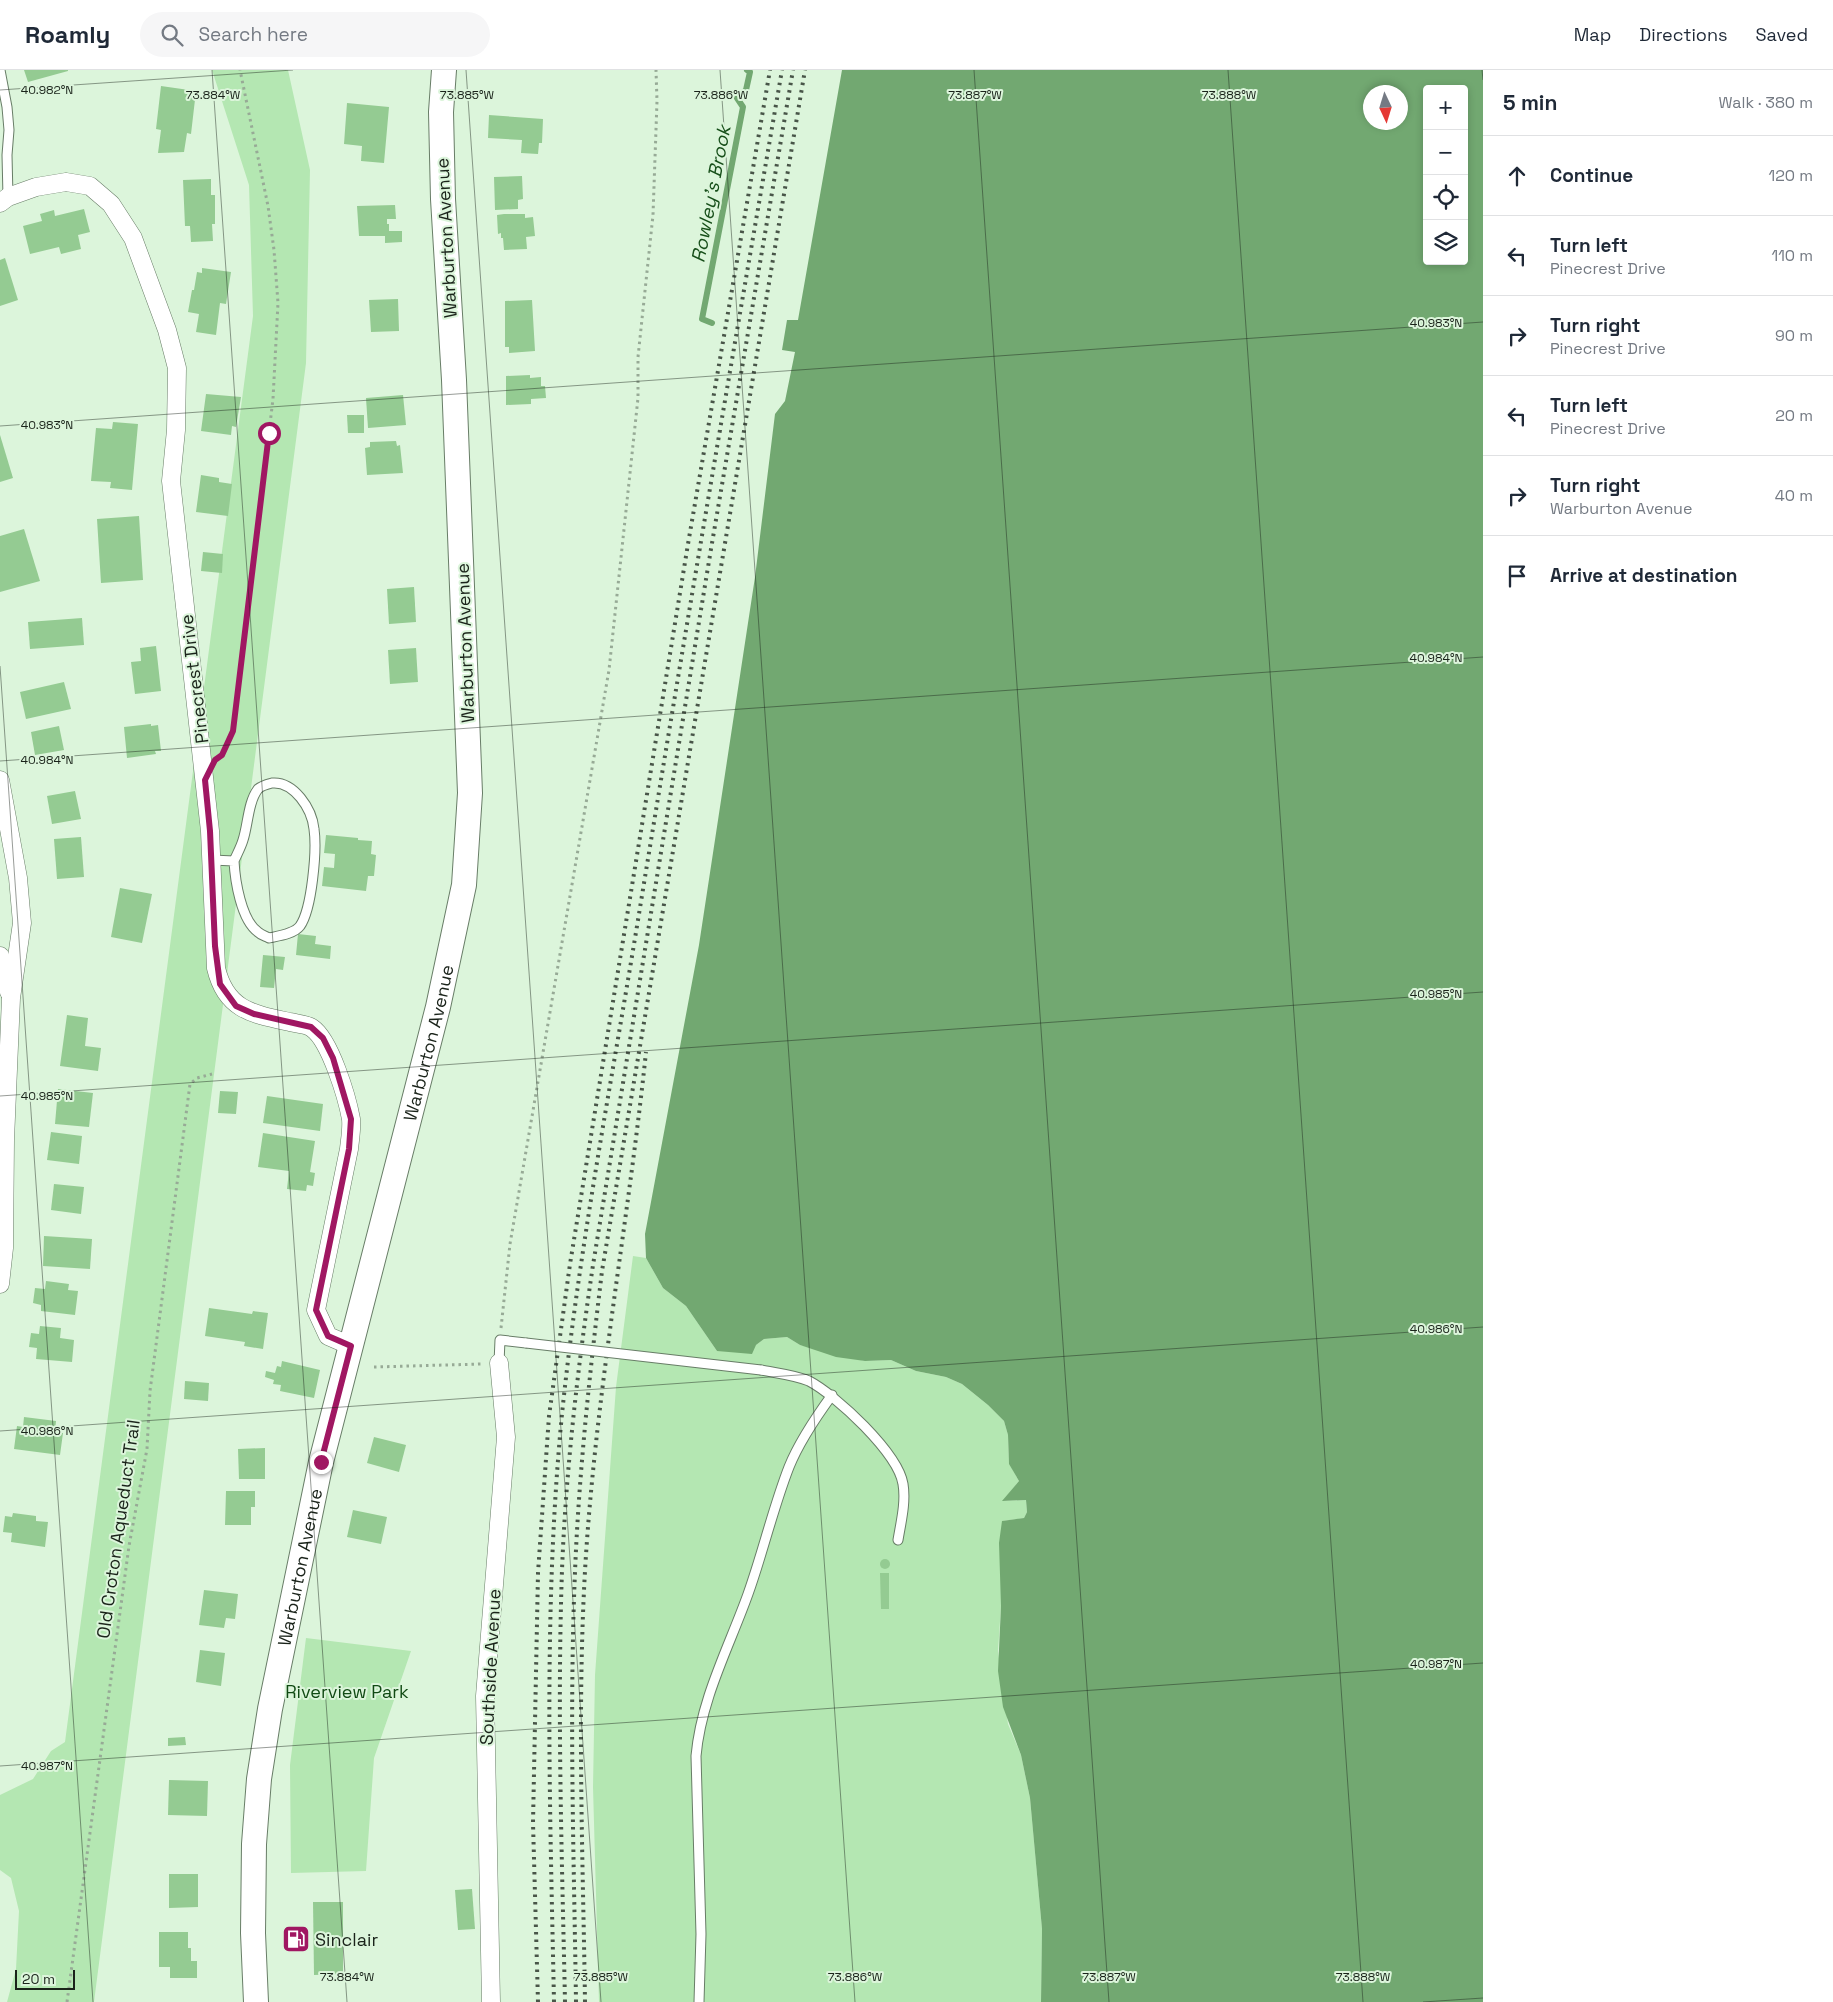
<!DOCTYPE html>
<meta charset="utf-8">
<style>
body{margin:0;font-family:"Space Grotesk",sans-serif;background:#f6f6f7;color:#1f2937}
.controls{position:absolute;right:15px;top:15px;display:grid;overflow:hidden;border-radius:5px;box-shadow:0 2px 8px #0003}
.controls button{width:45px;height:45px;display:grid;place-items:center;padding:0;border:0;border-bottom:1px solid #e0e1e3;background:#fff;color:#1f2937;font:25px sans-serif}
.compass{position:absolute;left:1363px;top:15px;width:45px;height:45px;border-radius:50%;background:#fff;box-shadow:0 2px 8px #0003;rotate:176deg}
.scale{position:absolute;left:15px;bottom:12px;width:60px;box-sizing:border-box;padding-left:5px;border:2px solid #1a231a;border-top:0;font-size:14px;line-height:18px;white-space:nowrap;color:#1a231a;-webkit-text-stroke:4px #dcf5db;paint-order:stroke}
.stop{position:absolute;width:15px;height:15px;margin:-11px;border:4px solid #a01762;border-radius:50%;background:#fff}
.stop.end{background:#a01762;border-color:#fff;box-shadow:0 1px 5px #0008}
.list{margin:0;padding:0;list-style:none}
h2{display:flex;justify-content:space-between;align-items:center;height:65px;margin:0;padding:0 20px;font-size:21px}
h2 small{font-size:16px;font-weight:400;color:#747a83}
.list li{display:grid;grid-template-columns:32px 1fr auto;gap:15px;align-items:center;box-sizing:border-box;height:80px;padding:0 20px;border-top:1px solid #e0e1e3}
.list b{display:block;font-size:19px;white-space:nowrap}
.list p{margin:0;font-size:16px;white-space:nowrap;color:#747a83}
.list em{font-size:16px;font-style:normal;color:#747a83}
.icon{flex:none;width:28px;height:28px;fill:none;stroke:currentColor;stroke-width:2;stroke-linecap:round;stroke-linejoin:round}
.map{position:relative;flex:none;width:1483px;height:1932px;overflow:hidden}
header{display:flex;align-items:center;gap:30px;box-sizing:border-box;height:70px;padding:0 25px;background:#fff;border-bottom:1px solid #e0e1e3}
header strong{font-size:24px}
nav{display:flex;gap:28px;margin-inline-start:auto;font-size:18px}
.search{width:350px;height:45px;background:#f6f6f7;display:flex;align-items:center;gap:12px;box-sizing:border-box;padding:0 18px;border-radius:28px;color:#747a83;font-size:19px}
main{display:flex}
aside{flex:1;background:#fff}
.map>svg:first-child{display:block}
</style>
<header>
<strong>Roamly</strong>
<div class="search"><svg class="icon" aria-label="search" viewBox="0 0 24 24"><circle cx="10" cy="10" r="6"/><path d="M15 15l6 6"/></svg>Search here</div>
<nav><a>Map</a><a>Directions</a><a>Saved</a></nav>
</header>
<main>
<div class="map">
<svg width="1483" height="1932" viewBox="0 0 1483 1932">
<rect width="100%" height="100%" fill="#dcf5db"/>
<g fill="#b4e7b2">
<path d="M 212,0 L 288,0 L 310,100 L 306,293 L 94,1932 L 7,1932 L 16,1899 L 19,1841 L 11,1808 L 0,1800 L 0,1725 L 33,1709 L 51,1681 L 65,1672 L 253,246 L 249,115 Z"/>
<path d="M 633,1186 L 646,1188 L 663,1218 L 686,1236 L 717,1281 L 756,1275 L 764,1269 L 787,1267 L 800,1275 L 865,1291 L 891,1290 L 916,1301 L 946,1307 L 962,1314 L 988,1335 L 1004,1351 L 1008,1365 L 1009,1393 L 1019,1411 L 1003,1431 L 1026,1430 L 1027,1442 L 1024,1448 L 1003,1451 L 1001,1536 L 998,1581 L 1008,1654 L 1021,1685 L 1030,1728 L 1042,1859 L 1041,1932 L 599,1932 L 593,1717 L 595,1605 L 616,1317 Z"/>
<path d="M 306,1568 L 411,1581 L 374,1688 L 366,1801 L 291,1803 L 290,1695 Z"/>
</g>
<path fill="#72a871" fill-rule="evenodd" d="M 842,0 L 1483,0 L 1483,1932 L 1041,1932 L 1042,1859 L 1030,1728 L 1021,1685 L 1003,1637 L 998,1601 L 1001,1536 L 999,1473 L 1002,1451 L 1024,1448 L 1027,1442 L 1026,1430 L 1002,1431 L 1019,1411 L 1009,1394 L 1008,1365 L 1004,1351 L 988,1335 L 962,1314 L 946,1307 L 916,1301 L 891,1290 L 865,1291 L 836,1287 L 800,1275 L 787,1267 L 764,1269 L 756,1275 L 752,1284 L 717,1281 L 686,1236 L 663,1218 L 646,1188 L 645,1164 L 699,875 L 755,507 L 775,344 L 785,331 L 795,282 L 782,280 L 787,250 L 798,250 ZM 1427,19 L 1464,19 L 1464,191 L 1427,191 ZM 1370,22 L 1400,22 L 1400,52 L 1370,52 Z"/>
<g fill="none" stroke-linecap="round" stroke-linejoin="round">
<path stroke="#72a871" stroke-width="6" d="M 712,253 L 702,249 L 743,37 L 737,28 L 746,20 L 750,2 L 747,0"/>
</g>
<g fill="#94cb92">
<path d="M 24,0 L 68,0 L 68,1 L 28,12 Z"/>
<path d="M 161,16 L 196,21 L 191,64 L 187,63 L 184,82 L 158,83 L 161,60 L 156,59 Z"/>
<path d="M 347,33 L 389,37 L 384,93 L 361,91 L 362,76 L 344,74 Z"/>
<path d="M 489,45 L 543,49 L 542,73 L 539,73 L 538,84 L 521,83 L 522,70 L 488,68 Z"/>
<path d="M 522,106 L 523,129 L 518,130 L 518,139 L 495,140 L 494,107 Z"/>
<path d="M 211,109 L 211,125 L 215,125 L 215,154 L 212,154 L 213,171 L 191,172 L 190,156 L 185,156 L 183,110 Z"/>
<path d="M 395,135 L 396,149 L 387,149 L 387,154 L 389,154 L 389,161 L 402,161 L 402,172 L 385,173 L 385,166 L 359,166 L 357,136 Z"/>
<path d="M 84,139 L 90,162 L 78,165 L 81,179 L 61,184 L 59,177 L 30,184 L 23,156 L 42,151 L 40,144 L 54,140 L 55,146 Z"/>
<path d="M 504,144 L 525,144 L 525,148 L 533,147 L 535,166 L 526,167 L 527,179 L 504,180 L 503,168 L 501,168 L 501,163 L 498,164 L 497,145 Z"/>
<path d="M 5,188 L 18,230 L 0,236 L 0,190 Z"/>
<path d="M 202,198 L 231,202 L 226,234 L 220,233 L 216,265 L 196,262 L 199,244 L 188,242 L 192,220 L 194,220 L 197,202 L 202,203 Z"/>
<path d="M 398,229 L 399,261 L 371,262 L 369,230 Z"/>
<path d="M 532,230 L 535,281 L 509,283 L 509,277 L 505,277 L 505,231 Z"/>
<path d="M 530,305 L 530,308 L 541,307 L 541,316 L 545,316 L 546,328 L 531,329 L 531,334 L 506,335 L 506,306 Z"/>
<path d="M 206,324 L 241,327 L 236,357 L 232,356 L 231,365 L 201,361 Z"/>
<path d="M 403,325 L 406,355 L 368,358 L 366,328 Z"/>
<path d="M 347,345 L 364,345 L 364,363 L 348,363 Z"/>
<path d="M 113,352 L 138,354 L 132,420 L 110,418 L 111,412 L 91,411 L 96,358 L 112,359 Z"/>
<path d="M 0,365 L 13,408 L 0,412 Z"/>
<path d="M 396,371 L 397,376 L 400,375 L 403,403 L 367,405 L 365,378 L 370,377 L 370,372 Z"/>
<path d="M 201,405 L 219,408 L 219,412 L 232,414 L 228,446 L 196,442 Z"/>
<path d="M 139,446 L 143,510 L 101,513 L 97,449 Z"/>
<path d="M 24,459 L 40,511 L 0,522 L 0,466 Z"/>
<path d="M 203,482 L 223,484 L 222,503 L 201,501 Z"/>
<path d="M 414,517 L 416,552 L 389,554 L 387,519 Z"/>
<path d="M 82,548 L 84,575 L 30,579 L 28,552 Z"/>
<path d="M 156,576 L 161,621 L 135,624 L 131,592 L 141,591 L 140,578 Z"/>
<path d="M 416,578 L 418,612 L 390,614 L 388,580 Z"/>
<path d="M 64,612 L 71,639 L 26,649 L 20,622 Z"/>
<path d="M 151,654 L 151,656 L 158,655 L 161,681 L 155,681 L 156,684 L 127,688 L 124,657 Z"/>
<path d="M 59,656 L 64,680 L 35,685 L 31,662 Z"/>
<path d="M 75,721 L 81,749 L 52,754 L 47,726 Z"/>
<path d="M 326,765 L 358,768 L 358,770 L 372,771 L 371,784 L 376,785 L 374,806 L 368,806 L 366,821 L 322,816 L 324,797 L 334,798 L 335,784 L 324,783 Z"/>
<path d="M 81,767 L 84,807 L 57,809 L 54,769 Z"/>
<path d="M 120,818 L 152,824 L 142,873 L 111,867 Z"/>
<path d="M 298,864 L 316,866 L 315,874 L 331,876 L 330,889 L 296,885 Z"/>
<path d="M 263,885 L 285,887 L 283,900 L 276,899 L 274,918 L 260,917 Z"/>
<path d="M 67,945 L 88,948 L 85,976 L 101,978 L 98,1001 L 60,996 Z"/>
<path d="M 58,1019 L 93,1023 L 89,1057 L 55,1054 Z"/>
<path d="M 220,1021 L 238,1022 L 236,1044 L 218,1043 Z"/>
<path d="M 267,1026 L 323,1034 L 320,1061 L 263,1053 Z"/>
<path d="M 51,1062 L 82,1066 L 79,1094 L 47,1090 Z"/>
<path d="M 263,1063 L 315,1071 L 310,1102 L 315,1103 L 313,1116 L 307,1115 L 306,1121 L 287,1119 L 289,1101 L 258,1097 Z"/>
<path d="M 54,1114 L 84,1117 L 81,1144 L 51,1140 Z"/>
<path d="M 44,1166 L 92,1169 L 90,1199 L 43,1196 Z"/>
<path d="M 46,1211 L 69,1214 L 68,1220 L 78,1221 L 75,1245 L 41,1241 L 41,1235 L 33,1233 L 35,1218 L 45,1219 Z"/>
<path d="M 209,1238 L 252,1244 L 253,1241 L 268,1243 L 263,1279 L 244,1276 L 245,1272 L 205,1266 Z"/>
<path d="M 40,1256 L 61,1258 L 60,1268 L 74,1270 L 72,1292 L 36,1289 L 37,1278 L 29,1277 L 31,1263 L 39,1264 Z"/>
<path d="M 282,1291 L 320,1300 L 314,1328 L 280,1321 L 281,1315 L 273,1314 L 274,1310 L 265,1307 L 266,1301 L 275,1303 L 277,1296 L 281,1297 Z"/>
<path d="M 185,1311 L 209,1313 L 208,1331 L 184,1329 Z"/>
<path d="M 24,1347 L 56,1351 L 55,1362 L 63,1363 L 60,1385 L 14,1379 L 17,1356 L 23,1357 Z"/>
<path d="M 374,1367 L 406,1375 L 399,1402 L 367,1393 Z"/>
<path d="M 265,1378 L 265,1409 L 239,1409 L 238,1379 Z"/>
<path d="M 226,1421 L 255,1421 L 255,1437 L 251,1437 L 251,1455 L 225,1455 Z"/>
<path d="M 353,1440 L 387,1447 L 381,1474 L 347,1467 Z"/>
<path d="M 13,1443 L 36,1446 L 36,1451 L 48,1452 L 45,1477 L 11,1472 L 12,1463 L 3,1462 L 5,1446 L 12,1447 Z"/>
<circle cx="885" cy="1494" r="5"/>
<path d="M 880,1503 L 889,1503 L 889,1539 L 881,1539 Z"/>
<path d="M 204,1520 L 238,1524 L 235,1549 L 226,1548 L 224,1558 L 199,1555 Z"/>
<path d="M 200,1580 L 225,1583 L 221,1616 L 196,1612 Z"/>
<path d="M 185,1667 L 186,1675 L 168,1676 L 168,1668 Z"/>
<path d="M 169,1710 L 208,1711 L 207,1746 L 168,1745 Z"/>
<path d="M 169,1804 L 198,1804 L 198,1837 L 169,1838 Z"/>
<path d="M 472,1819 L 475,1859 L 458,1860 L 455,1820 Z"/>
<path d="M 313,1832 L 343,1832 L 343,1904 L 314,1905 Z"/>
<path d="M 159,1862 L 188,1862 L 188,1878 L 191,1878 L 191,1891 L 197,1891 L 197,1908 L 170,1908 L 170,1897 L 159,1897 Z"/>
</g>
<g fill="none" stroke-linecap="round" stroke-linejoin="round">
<g stroke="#687d67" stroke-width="11">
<g id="lane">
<path d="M 0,0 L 7,37 L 9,60 L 7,85 L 8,127"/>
<path d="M 212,790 L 234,791 C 237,784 241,777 243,770 C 248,755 248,732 258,719 C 261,716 268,714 272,713 C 294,711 312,739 314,759 C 317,780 312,839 300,856 C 294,864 278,866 269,868 C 265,866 261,865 258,862 C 241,850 235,810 234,791"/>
<path d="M 499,1293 L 500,1270 L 526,1273"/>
<path d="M 761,1300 C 776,1303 795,1305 809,1311 C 836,1325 898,1383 903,1414 C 906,1432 901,1452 898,1470"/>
<path d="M 699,1932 L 701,1864 L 696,1686 C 701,1629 729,1577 748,1524 C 763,1482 773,1438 789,1397 C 799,1372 816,1347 832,1325"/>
</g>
</g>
<g stroke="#687d67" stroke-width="19">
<g id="street">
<path d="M 0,133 L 8,127 L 36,117 L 66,112 L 90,116 L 111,134 L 133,168 L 167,260 L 177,298 L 176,360 L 171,411 L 210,761 L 216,898 C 226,940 252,944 290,952 C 297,954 307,954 312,958 C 330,970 347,1027 351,1049 C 352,1059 350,1069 349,1079 L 316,1240 L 328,1266 L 351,1276"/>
<path d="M 0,710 L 18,808 L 22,853 L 11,928 L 5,1070 L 4,1178 L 0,1214"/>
<path d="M 0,886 L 9,922"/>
<path d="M 491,1932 L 485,1626 L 506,1367 L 499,1293"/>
</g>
</g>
<g stroke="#687d67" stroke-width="26">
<g id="secondary">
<path id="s1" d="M 256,1932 L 253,1863 L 254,1774 L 259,1709 L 270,1639 L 321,1392 L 438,937 L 464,815 L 470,723 L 454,310 L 443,129 L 441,42 L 444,0"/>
</g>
</g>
<g stroke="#97aa96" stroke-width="3" stroke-dasharray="2.5 4" stroke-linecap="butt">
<path d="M 220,687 L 233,661 L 273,329 L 278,233 L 274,180 L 268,136 L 240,0"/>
<path d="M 501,1258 L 510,1174 L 609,600 L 638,328 L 638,287 L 653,145 L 657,31 L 656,0"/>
<path d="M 374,1297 L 481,1294"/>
<path d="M 67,1932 L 129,1476 L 147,1379 L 150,1321 L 190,1014 L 197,1008 L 212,1004"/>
</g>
<use href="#lane" stroke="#fff" stroke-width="9"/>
<use href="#street" stroke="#fff" stroke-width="18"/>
<use href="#secondary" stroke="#fff" stroke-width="24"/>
<g stroke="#485548" stroke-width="4" stroke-dasharray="2.5 5" stroke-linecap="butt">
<path d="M 538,1932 L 533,1753 L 538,1503 L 549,1346 L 570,1194 L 688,474 L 770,0"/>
<path d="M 554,1932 C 550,1736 543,1540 562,1344 C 579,1179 611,1015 638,850 C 684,567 733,283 782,0"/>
<path d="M 565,1932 C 562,1788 557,1644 562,1500 C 566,1398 578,1296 593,1195 L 711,479 L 793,0"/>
<path d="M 576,1932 C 574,1789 569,1645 575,1502 C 579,1401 590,1301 602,1201 L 805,0"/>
<path d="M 585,1932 C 583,1789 577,1644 585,1501 C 595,1327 628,1155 646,982"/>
</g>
<g stroke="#687d67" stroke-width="11" stroke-linecap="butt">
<path id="lane-bridge" d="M 526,1273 L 761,1300"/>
</g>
<use href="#lane-bridge" stroke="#fff" stroke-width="9"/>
</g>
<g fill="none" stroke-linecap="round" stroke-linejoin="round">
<path stroke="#a01762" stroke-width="6" d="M 269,363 L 233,661 L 222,685 L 215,690 L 205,710 L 210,761 L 215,876 L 220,914 L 236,936 L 254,944 L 311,957 L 323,968 L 333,988 L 351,1049 L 349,1079 L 316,1240 L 328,1266 L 351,1276 L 321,1392"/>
</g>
<path fill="none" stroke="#1a231a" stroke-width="1" stroke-opacity="0.45" d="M 212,0 L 347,1932M 466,0 L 601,1932M 720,0 L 855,1932M 974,0 L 1109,1932M 1228,0 L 1363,1932M 1482,0 L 1483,10M 0,20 L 293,0M 0,356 L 1483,252M 0,596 L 93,1932M 0,691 L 1483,587M 0,1026 L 1483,922M 0,1361 L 1483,1257M 0,1696 L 1483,1593M 1423,1932 L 1483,1928"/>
<defs>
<g id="fuel-square" transform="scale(1.4375)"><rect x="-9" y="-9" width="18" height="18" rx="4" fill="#a01762" stroke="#dcf5db"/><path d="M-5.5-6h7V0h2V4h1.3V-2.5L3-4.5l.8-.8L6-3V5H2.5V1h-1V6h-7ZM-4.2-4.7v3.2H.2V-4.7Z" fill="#fff"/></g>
</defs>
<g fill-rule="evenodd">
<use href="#fuel-square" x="296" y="1869"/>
</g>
<g text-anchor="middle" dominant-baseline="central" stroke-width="4" stroke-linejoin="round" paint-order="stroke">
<g font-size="18" fill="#1a231a" stroke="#dcf5db">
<text transform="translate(446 168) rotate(-93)">Warburton Avenue</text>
<text transform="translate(465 573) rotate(-92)">Warburton Avenue</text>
<text transform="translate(194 609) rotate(-97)">Pinecrest Drive</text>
<text stroke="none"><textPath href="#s1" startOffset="979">Warburton Avenue</textPath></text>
<text transform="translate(118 1459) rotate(-82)">Old Croton Aqueduct Trail</text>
<text stroke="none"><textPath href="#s1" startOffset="439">Warburton Avenue</textPath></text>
<text transform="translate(490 1597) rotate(-87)">Southside Avenue</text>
</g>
<g font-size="18" fill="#114a14" stroke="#dcf5db">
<text x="347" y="1621">Riverview Park</text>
</g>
<g font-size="18" fill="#1a231a" stroke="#dcf5db" text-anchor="start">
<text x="315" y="1869">Sinclair</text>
</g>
<g font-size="19" font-style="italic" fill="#174f1a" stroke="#dcf5db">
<text transform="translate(711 124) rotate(-79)">Rowley's Brook</text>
</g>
</g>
<g font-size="12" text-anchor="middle" fill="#1a231a" stroke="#dcf5db" stroke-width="4" stroke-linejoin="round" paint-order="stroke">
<text x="47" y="24">40.982°N</text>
<text x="213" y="29">73.884°W</text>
<text x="467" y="29">73.885°W</text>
<text x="721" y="29">73.886°W</text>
<text x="975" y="29">73.887°W</text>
<text x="1229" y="29">73.888°W</text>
<text x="1436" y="257">40.983°N</text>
<text x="47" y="359">40.983°N</text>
<text x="1436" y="592">40.984°N</text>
<text x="47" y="694">40.984°N</text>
<text x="1436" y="928">40.985°N</text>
<text x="47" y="1030">40.985°N</text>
<text x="1436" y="1263">40.986°N</text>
<text x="47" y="1365">40.986°N</text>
<text x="1436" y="1598">40.987°N</text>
<text x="47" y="1700">40.987°N</text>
<text x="347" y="1911">73.884°W</text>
<text x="601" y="1911">73.885°W</text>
<text x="855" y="1911">73.886°W</text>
<text x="1109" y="1911">73.887°W</text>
<text x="1363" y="1911">73.888°W</text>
</g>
</svg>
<div class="controls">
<button>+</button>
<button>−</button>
<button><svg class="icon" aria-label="locate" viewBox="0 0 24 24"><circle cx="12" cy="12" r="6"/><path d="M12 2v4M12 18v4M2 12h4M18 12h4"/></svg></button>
<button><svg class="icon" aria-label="layers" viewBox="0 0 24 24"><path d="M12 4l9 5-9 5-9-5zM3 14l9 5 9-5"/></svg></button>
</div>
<svg class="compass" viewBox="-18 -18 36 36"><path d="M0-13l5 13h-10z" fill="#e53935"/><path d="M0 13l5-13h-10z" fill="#747a83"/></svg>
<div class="scale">20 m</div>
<div class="stop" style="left:269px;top:363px"></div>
<div class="stop end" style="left:321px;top:1392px"></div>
</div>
<aside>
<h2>5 min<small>Walk · 380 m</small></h2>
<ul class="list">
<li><svg class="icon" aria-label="ahead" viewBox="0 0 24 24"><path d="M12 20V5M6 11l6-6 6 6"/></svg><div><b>Continue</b></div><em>120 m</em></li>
<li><svg class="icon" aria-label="left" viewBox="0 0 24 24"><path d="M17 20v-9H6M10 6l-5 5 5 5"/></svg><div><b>Turn left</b><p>Pinecrest Drive</p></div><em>110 m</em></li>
<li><svg class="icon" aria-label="right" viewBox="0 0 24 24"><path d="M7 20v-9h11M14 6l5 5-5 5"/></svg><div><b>Turn right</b><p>Pinecrest Drive</p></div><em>90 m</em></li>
<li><svg class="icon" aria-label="left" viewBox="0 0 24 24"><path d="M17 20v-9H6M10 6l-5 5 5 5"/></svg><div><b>Turn left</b><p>Pinecrest Drive</p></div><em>20 m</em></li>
<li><svg class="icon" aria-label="right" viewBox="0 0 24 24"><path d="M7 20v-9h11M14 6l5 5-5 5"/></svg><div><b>Turn right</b><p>Warburton Avenue</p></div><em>40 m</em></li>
<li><svg class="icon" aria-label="arrive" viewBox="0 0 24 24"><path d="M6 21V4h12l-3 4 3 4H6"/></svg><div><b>Arrive at destination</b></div></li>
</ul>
</aside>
</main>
